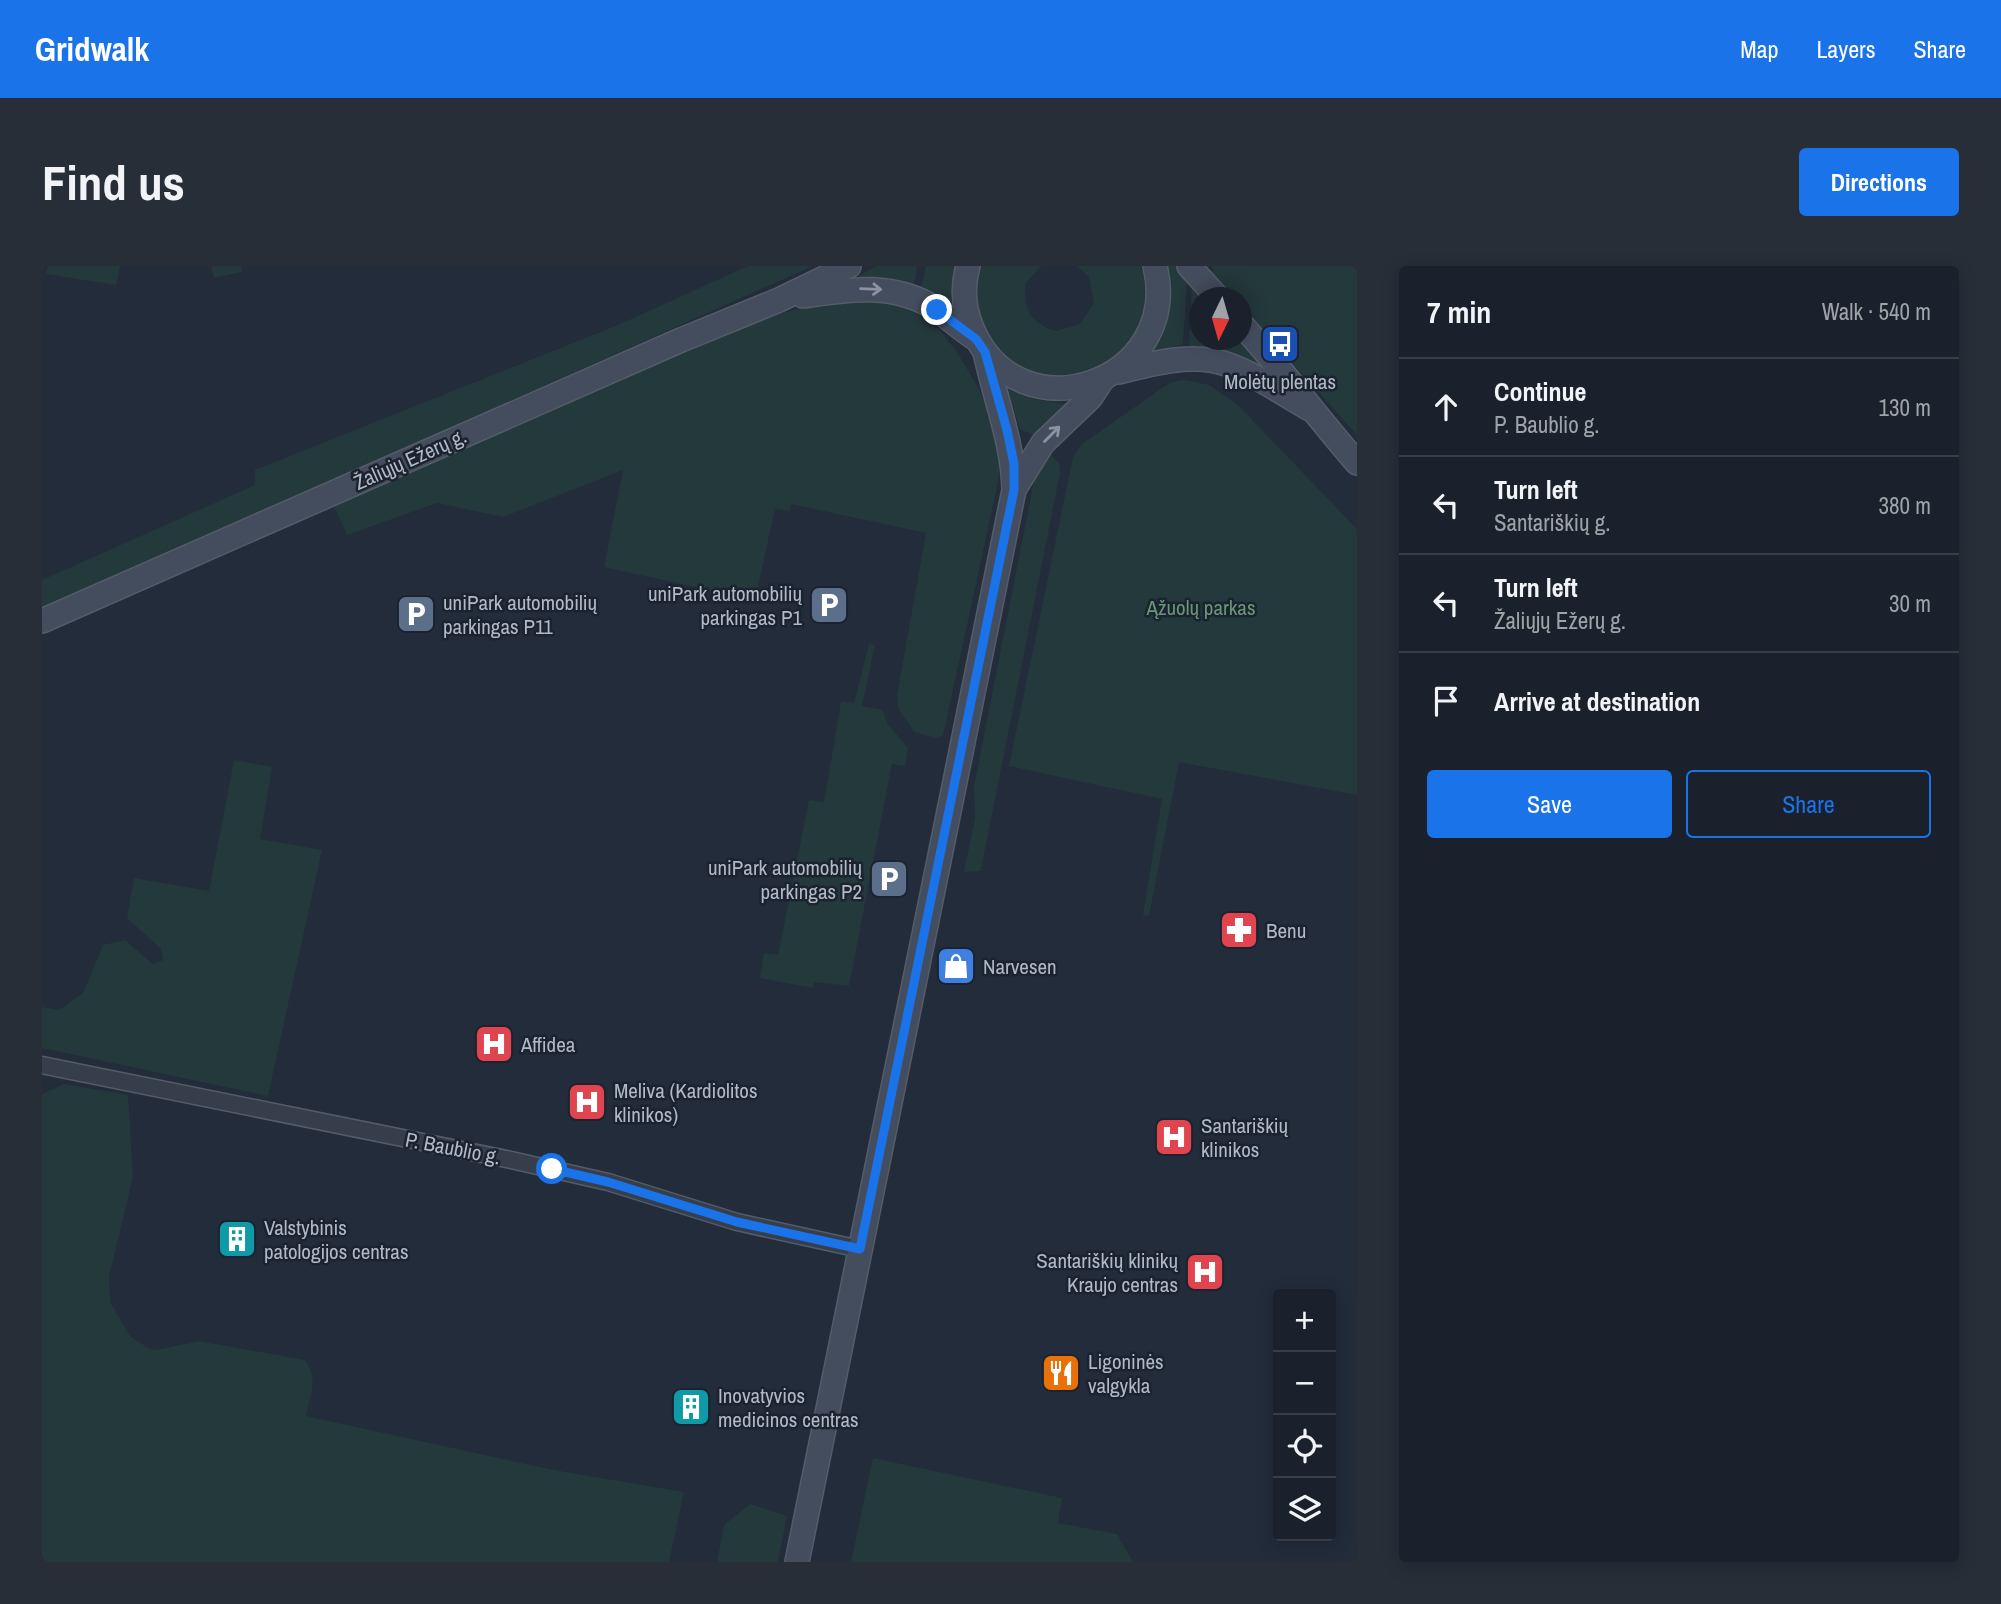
<!DOCTYPE html>
<meta charset="utf-8">
<style>
body{margin:0;font-family:"Archivo Narrow",sans-serif;background:#272e38;color:#f1f3f6}
.controls{position:absolute;right:21px;bottom:21px;display:grid;overflow:hidden;border-radius:7px;box-shadow:0 4px 18px #0003}
.controls button{width:63px;height:63px;display:grid;place-items:center;padding:0;border:0;border-bottom:2px solid #383e48;background:#1a212c;color:#f1f3f6;font:35px sans-serif}
.compass{position:absolute;left:1147px;top:21px;width:63px;height:63px;border-radius:50%;background:#1a212c;box-shadow:0 4px 18px #0003;rotate:185deg}
.stop{position:absolute;width:21px;height:21px;margin:-16px;border:5px solid #1a73e8;border-radius:50%;background:#fff}
.stop.end{background:#1a73e8;border-color:#fff;box-shadow:0 2px 7px #0008}
.list{margin:0;padding:0;list-style:none}
h2{display:flex;justify-content:space-between;align-items:center;height:91px;margin:0;padding:0 28px;font-size:30px}
h2 small{font-size:23px;font-weight:400;color:#9fa3a9}
.list li{display:grid;grid-template-columns:46px 1fr auto;gap:21px;align-items:center;box-sizing:border-box;height:98px;padding:0 28px;border-top:2px solid #383e48}
.list b{display:block;font-size:26px;white-space:nowrap}
.list p{margin:0;font-size:23px;white-space:nowrap;color:#9fa3a9}
.list em{font-size:23px;font-style:normal;color:#9fa3a9}
.actions{display:flex;gap:14px;padding:21px 28px}
.actions a{flex:1;padding:16px 0;border:2px solid #1a73e8;border-radius:7px;text-align:center;font-size:24px;color:#1a73e8}
.actions .main{background:#1a73e8;color:#fff}
.icon{flex:none;width:38px;height:38px;fill:none;stroke:currentColor;stroke-width:2;stroke-linecap:round;stroke-linejoin:round}
.map{position:relative;flex:none;width:1315px;height:1296px;overflow:hidden;border-radius:7px}
header{display:flex;align-items:center;gap:42px;box-sizing:border-box;height:98px;padding:0 35px;background:#1a73e8;color:#fff}
header strong{font-size:33px}
nav{display:flex;gap:38px;margin-inline-start:auto;font-size:24px}
.intro{display:flex;align-items:center;justify-content:space-between;box-sizing:border-box;height:168px;padding:0 42px}
h1{margin:0;font-size:49px}
.button{padding:18px 32px;border-radius:7px;background:#1a73e8;color:#fff;font-size:24px;font-weight:700}
main{display:flex;gap:42px;padding:0 42px}
aside{flex:1;background:#1a212c;border-radius:7px;box-shadow:0 4px 18px #0003}
.map>svg:first-child{display:block}
</style>
<header>
<strong>Gridwalk</strong>
<nav><a>Map</a><a>Layers</a><a>Share</a></nav>
</header>
<div class="intro"><h1>Find us</h1><a class="button">Directions</a></div>
<main>
<div class="map">
<svg width="1315" height="1296" viewBox="0 0 1315 1296">
<rect width="100%" height="100%" fill="#222c3b"/>
<g fill="#24393c">
<path d="M 6,0 L 78,0 L 74,19 L 4,8 Z"/>
<path d="M 169,0 L 199,0 L 200,6 L 172,12 Z"/>
<path d="M 706,0 L 771,0 L 0,343 L 0,314 L 213,219 L 213,204 L 576,59 Z"/>
<path d="M 835,0 L 875,0 L 872,19 L 845,12 L 811,13 Z"/>
<path d="M 884,0 L 915,0 L 912,42 L 879,22 Z"/>
<path d="M 939,0 L 999,0 L 984,17 C 980,42 989,58 1014,65 L 1038,58 L 1052,37 L 1047,11 L 1035,0 L 1099,0 C 1114,49 1085,100 1035,112 C 1027,114 1016,111 1008,110 C 954,105 922,51 939,0 Z"/>
<path d="M 1123,0 L 1133,0 L 1145,13 L 1141,78 L 1112,86 L 1126,35 Z"/>
<path d="M 1168,0 L 1315,0 L 1315,169 L 1200,42 L 1199,32 L 1190,31 L 1167,9 L 1172,4 Z"/>
<path d="M 1150,19 L 1162,31 L 1157,32 L 1157,74 L 1199,74 L 1222,102 L 1182,84 L 1147,80 Z"/>
<path d="M 805,34 C 834,35 857,37 882,51 C 907,65 944,131 952,158 C 958,176 959,197 956,216 L 901,470 L 893,472 L 872,466 L 856,442 L 855,429 L 884,267 L 749,238 L 747,245 L 733,243 L 713,334 L 562,301 L 581,204 L 461,251 L 395,237 L 305,269 L 290,236 L 709,56 L 769,39 Z"/>
<path d="M 1142,114 L 1167,119 L 1195,138 L 1315,263 L 1315,529 L 1137,496 L 1107,650 L 1101,649 L 1120,533 L 967,500 L 1031,191 L 1039,179 L 1117,124 L 1130,116 Z"/>
<path d="M 965,123 L 991,133 L 1028,139 L 1007,154 L 993,170 L 978,163 Z"/>
<path d="M 1007,187 L 1017,197 L 1018,207 L 940,598 L 938,605 L 922,606 L 933,552 L 932,520 L 993,210 Z"/>
<path d="M 827,378 L 833,379 L 820,440 L 840,444 L 846,458 L 866,482 L 863,500 L 850,498 L 807,720 L 772,716 L 771,722 L 718,712 L 722,687 L 736,689 L 767,534 L 782,536 L 799,435 L 812,437 Z"/>
<path d="M 192,494 L 230,501 L 218,573 L 280,584 L 226,830 L 0,782 L 0,741 L 17,744 L 41,727 L 61,679 L 83,674 L 111,698 L 121,694 L 119,683 L 85,652 L 92,612 L 167,625 Z"/>
<path d="M 22,818 L 86,829 L 91,911 L 67,1011 L 68,1036 L 88,1070 L 106,1082 L 115,1084 L 157,1075 L 263,1094 C 277,1113 268,1129 264,1150 L 512,1204 L 642,1226 L 627,1296 L 0,1296 L 0,828 Z"/>
<path d="M 831,1192 L 1020,1232 L 1016,1257 L 1075,1268 L 1091,1296 L 809,1296 Z"/>
<path d="M 708,1238 L 745,1250 L 736,1296 L 675,1296 L 682,1259 Z"/>
</g>
<g fill="none" stroke-linecap="round" stroke-linejoin="round">
<g stroke="#545c69" stroke-width="19">
<path id="minor" d="M 0,799 L 469,894 L 566,916 L 695,956 L 818,983"/>
</g>
<g stroke="#545c69" stroke-width="26">
<g id="secondary">
<path d="M 926,0 C 920,21 922,43 930,62 C 976,173 1141,117 1113,0"/>
<path d="M 1147,0 L 1176,32"/>
<path d="M 761,30 C 808,23 853,16 894,43 C 908,53 920,64 934,73"/>
<path d="M 1199,58 C 1240,103 1275,151 1315,197"/>
<path d="M 1077,106 C 1174,80 1183,93 1266,142"/>
<path d="M 973,222 L 1001,177 L 1049,131 L 1060,114"/>
<path d="M 0,355 L 639,74 L 737,34 L 807,0"/>
<path d="M 755,1296 L 972,224 C 971,176 953,133 943,86"/>
</g>
</g>
<use href="#minor" stroke="#363e4b" stroke-width="16"/>
<use href="#secondary" stroke="#444d5e" stroke-width="23"/>
</g>
<defs><path id="oneway-shaft" d="M-6 0H5M1.5-3L5.5 0L1.5 3" fill="none" stroke-width="1.6" stroke-linecap="round" stroke-linejoin="round" transform="scale(1.75)"/></defs>
<g stroke="#8b93a2">
<use href="#oneway-shaft" transform="translate(829 23) rotate(2)"/>
<use href="#oneway-shaft" transform="translate(1010 168) rotate(-45)"/>
</g>
<g fill="none" stroke-linecap="round" stroke-linejoin="round">
<path stroke="#1a73e8" stroke-width="9" d="M 510,903 L 566,916 L 695,956 L 818,983 L 972,224 L 972,198 L 965,164 L 943,86 L 934,73 L 895,44"/>
</g>
<defs>
<g id="bus-square" transform="scale(2.0125)"><rect x="-9" y="-9" width="18" height="18" rx="4" fill="#1a4fb4" stroke="#1b2330"/><path d="M-5-6H5V4H4V6H2V4H-2V6H-4V4H-5ZM-3.5-4V0h7V-4ZM-3.5 1.2v1.5H-2V1.2ZM2 1.2v1.5H3.5V1.2Z" fill="#fff"/></g>
<g id="parking-square" transform="scale(2.0125)"><rect x="-9" y="-9" width="18" height="18" rx="4" fill="#5c6f8a" stroke="#1b2330"/><path d="M-3.5-5.5H1a3.5 3.5 0 0 1 0 7H-1V5.5H-3.5ZM-1-3.4V-.6H.8a1.4 1.4 0 0 0 0-2.8Z" fill="#fff"/></g>
<g id="pharmacy-square" transform="scale(2.0125)"><rect x="-9" y="-9" width="18" height="18" rx="4" fill="#e0444e" stroke="#1b2330"/><path d="M-2-6h4v4h4v4h-4v4h-4v-4h-4v-4h4Z" fill="#fff"/></g>
<g id="shop-square" transform="scale(2.0125)"><rect x="-9" y="-9" width="18" height="18" rx="4" fill="#3f7fe0" stroke="#1b2330"/><path d="M-5-2.5h2.3a2.7 3.5 0 0 1 5.4 0H5L5.5 6h-11ZM-1.5-2.5h3a1.5 2.3 0 0 0-3 0Z" fill="#fff"/></g>
<g id="hospital-square" transform="scale(2.0125)"><rect x="-9" y="-9" width="18" height="18" rx="4" fill="#e0444e" stroke="#1b2330"/><path d="M-5-5h3v3.5h4V-5h3V5h-3V1.5h-4V5h-3Z" fill="#fff"/></g>
<g id="building-square" transform="scale(2.0125)"><rect x="-9" y="-9" width="18" height="18" rx="4" fill="#0f9aa8" stroke="#1b2330"/><path d="M-4-6H4V6H1V3H-1V6H-4ZM-2.5-4.3h1.7v1.8h-1.7ZM.8-4.3h1.7v1.8H.8ZM-2.5-1h1.7V.8h-1.7ZM.8-1h1.7V.8H.8Z" fill="#fff"/></g>
<g id="restaurant-square" transform="scale(2.0125)"><rect x="-9" y="-9" width="18" height="18" rx="4" fill="#e8710a" stroke="#1b2330"/><path d="M-5-6h1v4h1v-4h1v4h1v-4h1v5L-1.5 .5V6h-2V.5L-5-1ZM5-6V6H3V1.5H1.5Q1.5-4 5-6Z" fill="#fff"/></g>
</defs>
<g fill-rule="evenodd">
<use href="#bus-square" x="1238" y="78"/>
<use href="#parking-square" x="787" y="339"/>
<use href="#parking-square" x="374" y="348"/>
<use href="#parking-square" x="847" y="613"/>
<use href="#pharmacy-square" x="1197" y="664"/>
<use href="#shop-square" x="914" y="700"/>
<use href="#hospital-square" x="452" y="778"/>
<use href="#hospital-square" x="545" y="836"/>
<use href="#hospital-square" x="1132" y="871"/>
<use href="#building-square" x="195" y="973"/>
<use href="#hospital-square" x="1163" y="1006"/>
<use href="#restaurant-square" x="1019" y="1107"/>
<use href="#building-square" x="649" y="1141"/>
</g>
<g text-anchor="middle" dominant-baseline="central" stroke-width="5" stroke-linejoin="round" paint-order="stroke">
<g font-size="21" fill="#b1b9c7" stroke="#1b2330" text-anchor="start">
<text x="1238" y="115" text-anchor="middle">Molėtų plentas</text>
<text x="760" y="327" text-anchor="end">uniPark automobilių<tspan x="760" dy="24">parkingas P1</tspan></text>
<text x="401" y="336">uniPark automobilių<tspan x="401" dy="24">parkingas P11</tspan></text>
<text x="820" y="601" text-anchor="end">uniPark automobilių<tspan x="820" dy="24">parkingas P2</tspan></text>
<text x="1224" y="664">Benu</text>
<text x="941" y="700">Narvesen</text>
<text x="479" y="778">Affidea</text>
<text x="572" y="824">Meliva (Kardiolitos<tspan x="572" dy="24">klinikos)</tspan></text>
<text x="1159" y="859">Santariškių<tspan x="1159" dy="24">klinikos</tspan></text>
<text x="222" y="961">Valstybinis<tspan x="222" dy="24">patologijos centras</tspan></text>
<text x="1136" y="994" text-anchor="end">Santariškių klinikų<tspan x="1136" dy="24">Kraujo centras</tspan></text>
<text x="1046" y="1095">Ligoninės<tspan x="1046" dy="24">valgykla</tspan></text>
<text x="676" y="1129">Inovatyvios<tspan x="676" dy="24">medicinos centras</tspan></text>
</g>
<g font-size="21" fill="#b1b9c7" stroke="#1b2330">
<text transform="translate(368 193) rotate(-24)">Žaliųjų Ežerų g.</text>
<text transform="translate(411 882) rotate(11)">P. Baublio g.</text>
</g>
<g font-size="21" fill="#689874" stroke="#1b2330">
<text x="1159" y="341">Ąžuolų parkas</text>
</g>
</g>
</svg>
<div class="controls">
<button>+</button>
<button>−</button>
<button><svg class="icon" aria-label="locate" viewBox="0 0 24 24"><circle cx="12" cy="12" r="6"/><path d="M12 2v4M12 18v4M2 12h4M18 12h4"/></svg></button>
<button><svg class="icon" aria-label="layers" viewBox="0 0 24 24"><path d="M12 4l9 5-9 5-9-5zM3 14l9 5 9-5"/></svg></button>
</div>
<svg class="compass" viewBox="-18 -18 36 36"><path d="M0-13l5 13h-10z" fill="#e53935"/><path d="M0 13l5-13h-10z" fill="#9fa3a9"/></svg>
<div class="stop" style="left:510px;top:903px"></div>
<div class="stop end" style="left:895px;top:44px"></div>
</div>
<aside>
<h2>7 min<small>Walk · 540 m</small></h2>
<ul class="list">
<li><svg class="icon" aria-label="ahead" viewBox="0 0 24 24"><path d="M12 20V5M6 11l6-6 6 6"/></svg><div><b>Continue</b><p>P. Baublio g.</p></div><em>130 m</em></li>
<li><svg class="icon" aria-label="left" viewBox="0 0 24 24"><path d="M17 20v-9H6M10 6l-5 5 5 5"/></svg><div><b>Turn left</b><p>Santariškių g.</p></div><em>380 m</em></li>
<li><svg class="icon" aria-label="left" viewBox="0 0 24 24"><path d="M17 20v-9H6M10 6l-5 5 5 5"/></svg><div><b>Turn left</b><p>Žaliųjų Ežerų g.</p></div><em>30 m</em></li>
<li><svg class="icon" aria-label="arrive" viewBox="0 0 24 24"><path d="M6 21V4h12l-3 4 3 4H6"/></svg><div><b>Arrive at destination</b></div></li>
</ul>
<div class="actions"><a class="main">Save</a><a>Share</a></div>
</aside>
</main>
